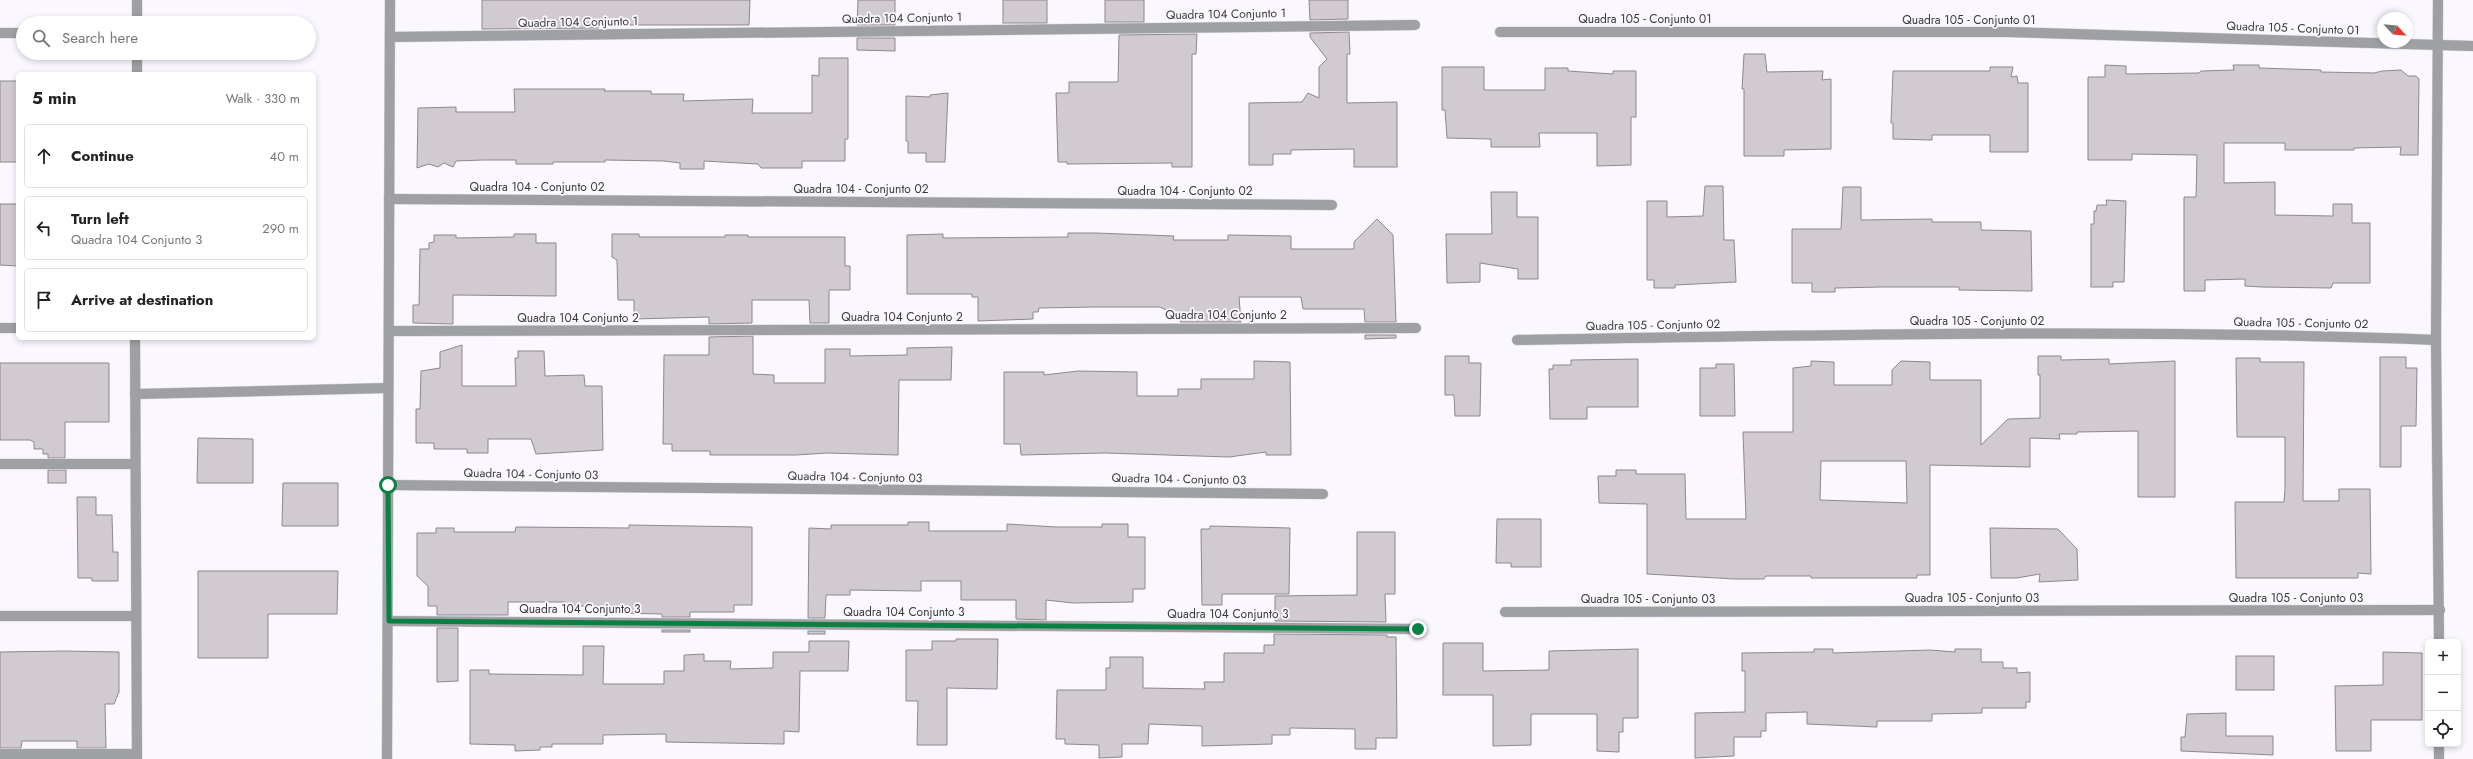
<!DOCTYPE html>
<meta charset="utf-8">
<style>
body{margin:0;font-family:Jost,sans-serif;background:#f2f2f2;color:#222}
.controls{position:absolute;right:12px;bottom:12px;display:grid;overflow:hidden;border-radius:6px;box-shadow:0 2px 6px #0003}
.controls button{width:36px;height:36px;display:grid;place-items:center;padding:0;border:0;border-bottom:1px solid #e0e0e0;background:#fff;color:#222;font:20px sans-serif}
.compass{position:absolute;left:2377px;top:12px;width:36px;height:36px;border-radius:50%;background:#fff;box-shadow:0 2px 6px #0003;rotate:116deg}
.stop{position:absolute;width:12px;height:12px;margin:-9px;border:3px solid #0b8043;border-radius:50%;background:#fff}
.stop.end{background:#0b8043;border-color:#fff;box-shadow:0 1px 4px #0008}
.list{margin:0;padding:0;list-style:none}
h2{display:flex;justify-content:space-between;align-items:center;height:52px;margin:0;padding:0 16px;font-size:17px}
h2 small{font-size:13px;font-weight:400;color:#767676}
.list li{display:grid;grid-template-columns:26px 1fr auto;gap:12px;align-items:center;box-sizing:border-box;height:64px;margin:0 8px 8px;padding:0 8px;border:1px solid #e0e0e0;border-radius:6px}
.list b{display:block;font-size:15px;white-space:nowrap}
.list p{margin:0;font-size:13px;white-space:nowrap;color:#767676}
.list em{font-size:13px;font-style:normal;color:#767676}
.icon{flex:none;width:22px;height:22px;fill:none;stroke:currentColor;stroke-width:2;stroke-linecap:round;stroke-linejoin:round}
.map{position:relative;flex:none;width:2473px;height:759px;overflow:hidden}
.search{position:absolute;background:#fff;box-shadow:0 2px 6px #0003;left:16px;top:16px;width:300px;height:44px;display:flex;align-items:center;gap:10px;box-sizing:border-box;padding:0 14px;border-radius:22px;color:#767676;font-size:15px}
.panel{position:absolute;background:#fff;box-shadow:0 2px 6px #0003;left:16px;top:72px;width:300px;height:268px;border-radius:6px}
.map>svg:first-child{display:block}
</style>
<div class="map">
<svg width="2473" height="759" viewBox="0 0 2473 759">
<rect width="100%" height="100%" fill="#faf7fe"/>
<g fill="#d1cbd1" stroke="#8d888d" fill-rule="evenodd">
<path d="M 482,0 L 750,0 L 749,25 L 599,25 L 599,28 L 482,29 Z"/>
<path d="M 858,0 L 895,0 L 895,25 L 857,25 Z"/>
<rect x="1003" y="0" width="44" height="23"/>
<rect x="1105" y="0" width="39" height="22"/>
<path d="M 1309,0 L 1348,0 L 1348,19 L 1310,20 Z"/>
<path d="M 1349,32 L 1350,54 L 1347,54 L 1347,103 L 1397,102 L 1397,167 L 1354,167 L 1354,149 L 1291,150 L 1291,154 L 1273,154 L 1273,165 L 1249,165 L 1249,103 L 1302,102 L 1308,93 L 1319,98 L 1319,67 L 1327,59 L 1310,37 L 1310,33 Z"/>
<path d="M 1197,34 L 1196,54 L 1192,54 L 1192,167 L 1172,167 L 1172,163 L 1067,164 L 1067,162 L 1058,162 L 1056,93 L 1069,93 L 1069,82 L 1118,82 L 1119,35 Z"/>
<path d="M 857,38 L 895,38 L 895,51 L 857,50 Z"/>
<path d="M 1744,54 L 1765,54 L 1767,72 L 1823,71 L 1822,80 L 1831,79 L 1831,149 L 1784,150 L 1784,156 L 1744,156 L 1744,89 L 1742,89 Z"/>
<path d="M 819,58 L 848,58 L 848,139 L 845,139 L 845,161 L 802,161 L 802,168 L 761,168 L 758,164 L 704,161 L 704,169 L 680,169 L 680,163 L 664,161 L 605,160 L 605,162 L 553,162 L 553,164 L 516,164 L 516,160 L 483,160 L 456,161 L 453,167 L 444,163 L 438,167 L 429,164 L 417,168 L 418,108 L 456,107 L 456,112 L 515,112 L 514,89 L 605,89 L 604,91 L 651,91 L 651,94 L 684,94 L 683,101 L 753,99 L 752,113 L 812,113 L 812,75 L 819,76 Z"/>
<path d="M 2105,65 L 2126,66 L 2126,74 L 2199,73 L 2201,71 L 2234,70 L 2233,65 L 2259,65 L 2259,68 L 2321,70 L 2321,72 L 2374,73 L 2382,71 L 2401,70 L 2408,76 L 2416,76 L 2419,79 L 2418,155 L 2400,155 L 2401,147 L 2354,148 L 2354,150 L 2285,150 L 2285,143 L 2224,143 L 2224,183 L 2275,182 L 2275,215 L 2333,216 L 2333,204 L 2352,204 L 2352,223 L 2370,223 L 2370,283 L 2333,283 L 2331,288 L 2262,287 L 2245,286 L 2245,279 L 2205,280 L 2205,291 L 2184,291 L 2184,197 L 2196,197 L 2197,155 L 2132,154 L 2132,160 L 2088,160 L 2088,77 L 2105,77 Z"/>
<path d="M 1442,67 L 1484,67 L 1484,90 L 1545,90 L 1545,68 L 1568,68 L 1568,71 L 1613,74 L 1613,71 L 1636,71 L 1636,117 L 1631,117 L 1631,165 L 1597,166 L 1597,133 L 1539,133 L 1540,147 L 1491,147 L 1491,139 L 1447,138 L 1445,110 L 1442,110 Z"/>
<path d="M 1990,67 L 2013,67 L 2011,77 L 2017,76 L 2018,83 L 2028,83 L 2028,152 L 1990,152 L 1990,135 L 1932,135 L 1932,140 L 1893,139 L 1893,123 L 1891,123 L 1893,71 L 1990,71 Z"/>
<rect x="0" y="81" width="18" height="81"/>
<path d="M 948,93 L 945,162 L 926,162 L 926,153 L 908,153 L 908,141 L 906,141 L 906,96 L 930,97 L 930,95 Z"/>
<path d="M 1705,186 L 1723,186 L 1724,240 L 1734,240 L 1736,282 L 1675,285 L 1675,288 L 1654,288 L 1654,280 L 1647,280 L 1647,201 L 1667,201 L 1667,217 L 1703,216 Z"/>
<path d="M 1843,187 L 1861,187 L 1861,220 L 1932,219 L 1932,222 L 1981,222 L 1981,230 L 2031,231 L 2032,291 L 1959,290 L 1959,287 L 1881,287 L 1835,288 L 1835,292 L 1812,292 L 1812,283 L 1792,283 L 1792,229 L 1841,229 Z"/>
<path d="M 1491,192 L 1517,192 L 1517,217 L 1538,217 L 1538,279 L 1518,279 L 1518,269 L 1480,263 L 1480,282 L 1447,283 L 1446,234 L 1492,234 Z"/>
<path d="M 2106,200 L 2126,201 L 2124,282 L 2113,282 L 2113,287 L 2091,287 L 2091,224 L 2094,224 L 2094,211 L 2096,211 L 2097,205 L 2107,205 Z"/>
<path d="M 0,204 L 18,204 L 18,266 L 0,265 Z"/>
<path d="M 1377,219 L 1393,235 L 1396,322 L 1365,322 L 1364,309 L 1303,309 L 1301,297 L 1239,297 L 1241,322 L 1180,322 L 1182,318 L 1160,307 L 1096,307 L 1039,308 L 1038,312 L 1033,312 L 1033,319 L 978,321 L 978,297 L 972,297 L 972,294 L 907,294 L 907,235 L 943,234 L 943,238 L 1068,237 L 1068,233 L 1096,233 L 1174,236 L 1173,240 L 1228,240 L 1228,235 L 1291,236 L 1291,249 L 1354,249 L 1354,242 Z"/>
<path d="M 514,234 L 536,234 L 536,243 L 556,243 L 556,296 L 453,295 L 453,324 L 413,323 L 413,305 L 419,305 L 420,249 L 429,249 L 429,243 L 434,242 L 434,235 L 456,235 L 456,238 L 514,237 Z"/>
<path d="M 612,234 L 639,234 L 639,237 L 725,237 L 725,235 L 748,235 L 748,237 L 845,237 L 845,266 L 850,266 L 850,290 L 829,290 L 829,323 L 810,323 L 809,300 L 752,300 L 752,323 L 709,324 L 709,317 L 634,319 L 634,300 L 618,300 L 617,260 L 612,257 Z"/>
<path d="M 1365,335 L 1396,335 L 1396,338 L 1365,339 Z"/>
<path d="M 753,336 L 753,374 L 774,375 L 774,383 L 825,383 L 825,349 L 850,349 L 850,356 L 907,355 L 907,348 L 952,347 L 951,380 L 899,380 L 898,455 L 827,453 L 796,455 L 710,455 L 710,451 L 672,451 L 672,444 L 663,444 L 664,355 L 709,355 L 709,337 Z"/>
<path d="M 462,345 L 462,386 L 516,386 L 515,358 L 518,358 L 518,351 L 544,351 L 545,376 L 584,375 L 585,386 L 602,386 L 603,450 L 536,454 L 531,439 L 488,439 L 488,453 L 467,453 L 467,449 L 434,449 L 434,443 L 416,443 L 416,409 L 420,409 L 421,371 L 440,368 L 440,352 Z"/>
<path d="M 1445,356 L 1469,356 L 1469,363 L 1481,363 L 1480,416 L 1455,416 L 1454,395 L 1445,395 Z"/>
<path d="M 2038,356 L 2061,356 L 2061,360 L 2109,359 L 2109,364 L 2175,361 L 2175,497 L 2138,497 L 2138,431 L 2077,432 L 2077,434 L 2059,434 L 2060,439 L 2030,438 L 2030,467 L 1930,465 L 1930,575 L 1917,575 L 1917,578 L 1811,578 L 1811,576 L 1766,576 L 1764,579 L 1735,579 L 1647,574 L 1647,504 L 1599,503 L 1598,476 L 1616,476 L 1616,470 L 1636,470 L 1636,474 L 1685,474 L 1686,519 L 1746,519 L 1743,432 L 1793,432 L 1793,368 L 1811,366 L 1811,361 L 1834,362 L 1834,385 L 1892,385 L 1892,370 L 1901,361 L 1930,362 L 1930,380 L 1981,380 L 1981,445 L 2008,419 L 2040,418 L 2040,375 L 2038,375 ZM 1821,461 L 1906,461 L 1907,503 L 1820,500 Z"/>
<path d="M 2380,357 L 2406,357 L 2406,368 L 2417,368 L 2416,426 L 2401,426 L 2401,467 L 2380,467 Z"/>
<path d="M 2236,358 L 2260,358 L 2260,362 L 2304,362 L 2303,501 L 2339,501 L 2339,489 L 2370,489 L 2371,574 L 2358,573 L 2358,578 L 2236,578 L 2235,502 L 2284,502 L 2285,489 L 2285,437 L 2237,437 Z"/>
<path d="M 1638,359 L 1638,407 L 1587,407 L 1587,419 L 1550,419 L 1549,369 L 1553,369 L 1553,365 L 1571,365 L 1571,360 Z"/>
<path d="M 1254,361 L 1290,362 L 1291,455 L 1266,455 L 1266,452 L 1229,457 L 1105,453 L 1021,455 L 1020,444 L 1004,444 L 1004,372 L 1044,372 L 1044,375 L 1078,371 L 1137,372 L 1137,396 L 1178,396 L 1178,389 L 1201,389 L 1201,379 L 1254,379 Z"/>
<path d="M 0,363 L 109,363 L 109,422 L 65,422 L 65,458 L 48,458 L 48,454 L 43,454 L 43,449 L 34,449 L 34,442 L 30,440 L 0,440 Z"/>
<path d="M 1716,364 L 1734,364 L 1735,416 L 1700,416 L 1700,368 L 1716,368 Z"/>
<path d="M 198,438 L 253,439 L 253,483 L 197,483 Z"/>
<rect x="48" y="470" width="18" height="13"/>
<path d="M 283,483 L 338,483 L 338,526 L 282,526 Z"/>
<path d="M 77,497 L 96,497 L 96,515 L 112,515 L 113,552 L 118,552 L 118,581 L 92,581 L 92,578 L 78,578 Z"/>
<path d="M 1497,519 L 1541,519 L 1541,567 L 1511,567 L 1511,563 L 1496,563 Z"/>
<path d="M 908,522 L 929,522 L 929,531 L 1007,531 L 1007,524 L 1056,527 L 1102,527 L 1102,524 L 1128,524 L 1128,537 L 1145,537 L 1145,589 L 1133,589 L 1133,602 L 1073,603 L 1046,600 L 1046,620 L 1016,619 L 1016,600 L 961,600 L 961,581 L 921,581 L 921,591 L 850,590 L 850,595 L 826,595 L 825,618 L 808,618 L 809,528 L 831,529 L 831,525 L 908,525 Z"/>
<path d="M 629,525 L 752,527 L 752,605 L 734,605 L 734,612 L 690,612 L 690,617 L 662,617 L 662,614 L 619,613 L 619,606 L 565,606 L 565,602 L 508,602 L 508,615 L 437,615 L 437,606 L 428,606 L 428,586 L 417,576 L 417,533 L 436,533 L 436,528 L 454,528 L 454,532 L 515,532 L 516,527 L 629,528 Z"/>
<path d="M 1210,526 L 1290,528 L 1289,594 L 1222,594 L 1222,605 L 1202,605 L 1201,529 L 1210,529 Z"/>
<path d="M 1990,528 L 2058,529 L 2077,549 L 2078,580 L 2039,582 L 2040,574 L 2017,578 L 1991,578 Z"/>
<path d="M 1357,532 L 1395,532 L 1395,594 L 1385,594 L 1386,622 L 1275,621 L 1275,596 L 1357,595 Z"/>
<path d="M 198,571 L 338,571 L 337,614 L 268,614 L 268,658 L 198,658 Z"/>
<path d="M 437,628 L 458,628 L 458,681 L 437,682 Z"/>
<rect x="662" y="630" width="28" height="2"/>
<rect x="808" y="631" width="17" height="3"/>
<path d="M 1274,634 L 1387,635 L 1387,637 L 1396,637 L 1397,738 L 1376,738 L 1376,749 L 1355,749 L 1355,729 L 1290,728 L 1290,735 L 1272,735 L 1272,744 L 1202,746 L 1202,726 L 1149,724 L 1148,744 L 1122,744 L 1122,757 L 1099,758 L 1099,745 L 1065,744 L 1065,739 L 1056,739 L 1057,690 L 1106,690 L 1106,668 L 1110,668 L 1110,657 L 1143,657 L 1143,688 L 1205,689 L 1204,682 L 1224,682 L 1224,653 L 1264,653 L 1264,645 L 1274,645 Z"/>
<path d="M 956,639 L 998,639 L 997,689 L 947,688 L 947,745 L 917,745 L 918,701 L 906,701 L 906,650 L 932,650 L 932,641 L 956,641 Z"/>
<path d="M 809,641 L 849,641 L 848,671 L 800,671 L 799,732 L 784,731 L 784,744 L 666,742 L 666,734 L 603,735 L 603,744 L 552,744 L 552,747 L 540,747 L 540,750 L 515,751 L 515,745 L 470,744 L 470,670 L 489,670 L 489,674 L 583,675 L 583,646 L 604,646 L 603,684 L 664,684 L 664,671 L 684,671 L 684,655 L 704,654 L 704,661 L 731,661 L 730,669 L 773,668 L 773,652 L 809,652 Z"/>
<path d="M 1443,643 L 1483,643 L 1483,671 L 1549,670 L 1549,651 L 1638,649 L 1638,718 L 1623,718 L 1623,732 L 1619,732 L 1619,752 L 1597,751 L 1597,714 L 1531,714 L 1531,745 L 1493,746 L 1493,695 L 1443,695 Z"/>
<path d="M 1814,649 L 1833,649 L 1833,653 L 1930,650 L 1955,652 L 1955,649 L 1981,649 L 1981,662 L 2003,662 L 2003,668 L 2017,668 L 2017,673 L 2030,672 L 2030,702 L 2026,702 L 2026,708 L 1982,708 L 1982,713 L 1932,714 L 1932,721 L 1877,721 L 1877,727 L 1807,724 L 1807,712 L 1766,713 L 1766,731 L 1761,731 L 1761,737 L 1734,737 L 1734,756 L 1695,758 L 1695,713 L 1745,712 L 1745,671 L 1742,671 L 1742,653 L 1814,652 Z"/>
<path d="M 64,651 L 119,652 L 119,692 L 114,704 L 105,704 L 106,748 L 77,748 L 77,741 L 22,741 L 21,748 L 0,748 L 0,652 Z"/>
<path d="M 2383,652 L 2422,653 L 2422,720 L 2371,720 L 2371,751 L 2336,751 L 2335,686 L 2383,685 Z"/>
<rect x="2236" y="656" width="38" height="34"/>
<path d="M 2226,713 L 2226,736 L 2273,736 L 2273,755 L 2181,751 L 2181,737 L 2185,737 L 2187,714 Z"/>
</g>
<g fill="none" stroke-linecap="round" stroke-linejoin="round">
<g stroke="#d7d5db" stroke-width="11">
<g id="minor">
<path d="M 137,0 L 137,23"/>
<path d="M 2438,0 L 2436,340 L 2439,642"/>
<path d="M 1500,32 L 2006,32 L 2473,46"/>
<path d="M 0,33 L 23,33"/>
<path d="M 390,37 L 1415,25"/>
<path d="M 137,74 L 137,53"/>
<path d="M 389,199 L 1332,205"/>
<path d="M 0,328 L 18,328"/>
<path d="M 389,331 L 1416,328"/>
<path d="M 135,338 L 137,759"/>
<path d="M 1517,340 C 1823,335 2130,328 2436,340"/>
<path d="M 135,394 L 388,388"/>
<path d="M 0,464 L 135,464"/>
<path d="M 388,485 L 1323,494"/>
<path d="M 1505,612 L 2440,610"/>
<path d="M 0,616 L 136,616"/>
<path d="M 389,621 L 1418,629"/>
<path d="M 0,754 L 137,754"/>
<path d="M 387,759 L 390,0"/>
<path d="M 2439,759 L 2439,744"/>
</g>
</g>
<use href="#minor" stroke="#9fa0a2" stroke-width="10"/>
</g>
<g fill="none" stroke-linecap="round" stroke-linejoin="round">
<path stroke="#0b8043" stroke-width="5" d="M 388,485 L 389,621 L 1418,629"/>
</g>
<g text-anchor="middle" dominant-baseline="central" stroke-width="3.5" stroke-linejoin="round" paint-order="stroke">
<g font-size="12" fill="#39383a" stroke="#faf7fe">
<text transform="translate(1226 14) rotate(-1)">Quadra 104 Conjunto 1</text>
<text transform="translate(902 18) rotate(-1)">Quadra 104 Conjunto 1</text>
<text x="1645" y="19">Quadra 105 - Conjunto 01</text>
<text x="1969" y="20">Quadra 105 - Conjunto 01</text>
<text transform="translate(578 22) rotate(-1)">Quadra 104 Conjunto 1</text>
<text transform="translate(2293 28) rotate(2)">Quadra 105 - Conjunto 01</text>
<text x="537" y="187">Quadra 104 - Conjunto 02</text>
<text x="861" y="189">Quadra 104 - Conjunto 02</text>
<text x="1185" y="191">Quadra 104 - Conjunto 02</text>
<text x="1226" y="315">Quadra 104 Conjunto 2</text>
<text x="902" y="317">Quadra 104 Conjunto 2</text>
<text x="578" y="318">Quadra 104 Conjunto 2</text>
<text x="1977" y="321">Quadra 105 - Conjunto 02</text>
<text transform="translate(2301 323) rotate(1)">Quadra 105 - Conjunto 02</text>
<text transform="translate(1653 325) rotate(-1)">Quadra 105 - Conjunto 02</text>
<text transform="translate(531 474) rotate(1)">Quadra 104 - Conjunto 03</text>
<text transform="translate(855 477) rotate(1)">Quadra 104 - Conjunto 03</text>
<text transform="translate(1179 479) rotate(1)">Quadra 104 - Conjunto 03</text>
<text x="1972" y="598">Quadra 105 - Conjunto 03</text>
<text x="2296" y="598">Quadra 105 - Conjunto 03</text>
<text x="1648" y="599">Quadra 105 - Conjunto 03</text>
<text x="580" y="609">Quadra 104 Conjunto 3</text>
<text x="904" y="612">Quadra 104 Conjunto 3</text>
<text x="1228" y="614">Quadra 104 Conjunto 3</text>
</g>
</g>
</svg>
<div class="controls">
<button>+</button>
<button>−</button>
<button><svg class="icon" aria-label="locate" viewBox="0 0 24 24"><circle cx="12" cy="12" r="6"/><path d="M12 2v4M12 18v4M2 12h4M18 12h4"/></svg></button>
</div>
<svg class="compass" viewBox="-18 -18 36 36"><path d="M0-13l5 13h-10z" fill="#e53935"/><path d="M0 13l5-13h-10z" fill="#767676"/></svg>
<div class="stop" style="left:388px;top:485px"></div>
<div class="stop end" style="left:1418px;top:629px"></div>
<div class="search"><svg class="icon" aria-label="search" viewBox="0 0 24 24"><circle cx="10" cy="10" r="6"/><path d="M15 15l6 6"/></svg>Search here</div>
<section class="panel">
<h2>5 min<small>Walk · 330 m</small></h2>
<ul class="list">
<li><svg class="icon" aria-label="ahead" viewBox="0 0 24 24"><path d="M12 20V5M6 11l6-6 6 6"/></svg><div><b>Continue</b></div><em>40 m</em></li>
<li><svg class="icon" aria-label="left" viewBox="0 0 24 24"><path d="M17 20v-9H6M10 6l-5 5 5 5"/></svg><div><b>Turn left</b><p>Quadra 104 Conjunto 3</p></div><em>290 m</em></li>
<li><svg class="icon" aria-label="arrive" viewBox="0 0 24 24"><path d="M6 21V4h12l-3 4 3 4H6"/></svg><div><b>Arrive at destination</b></div></li>
</ul>
</section>
</div>
